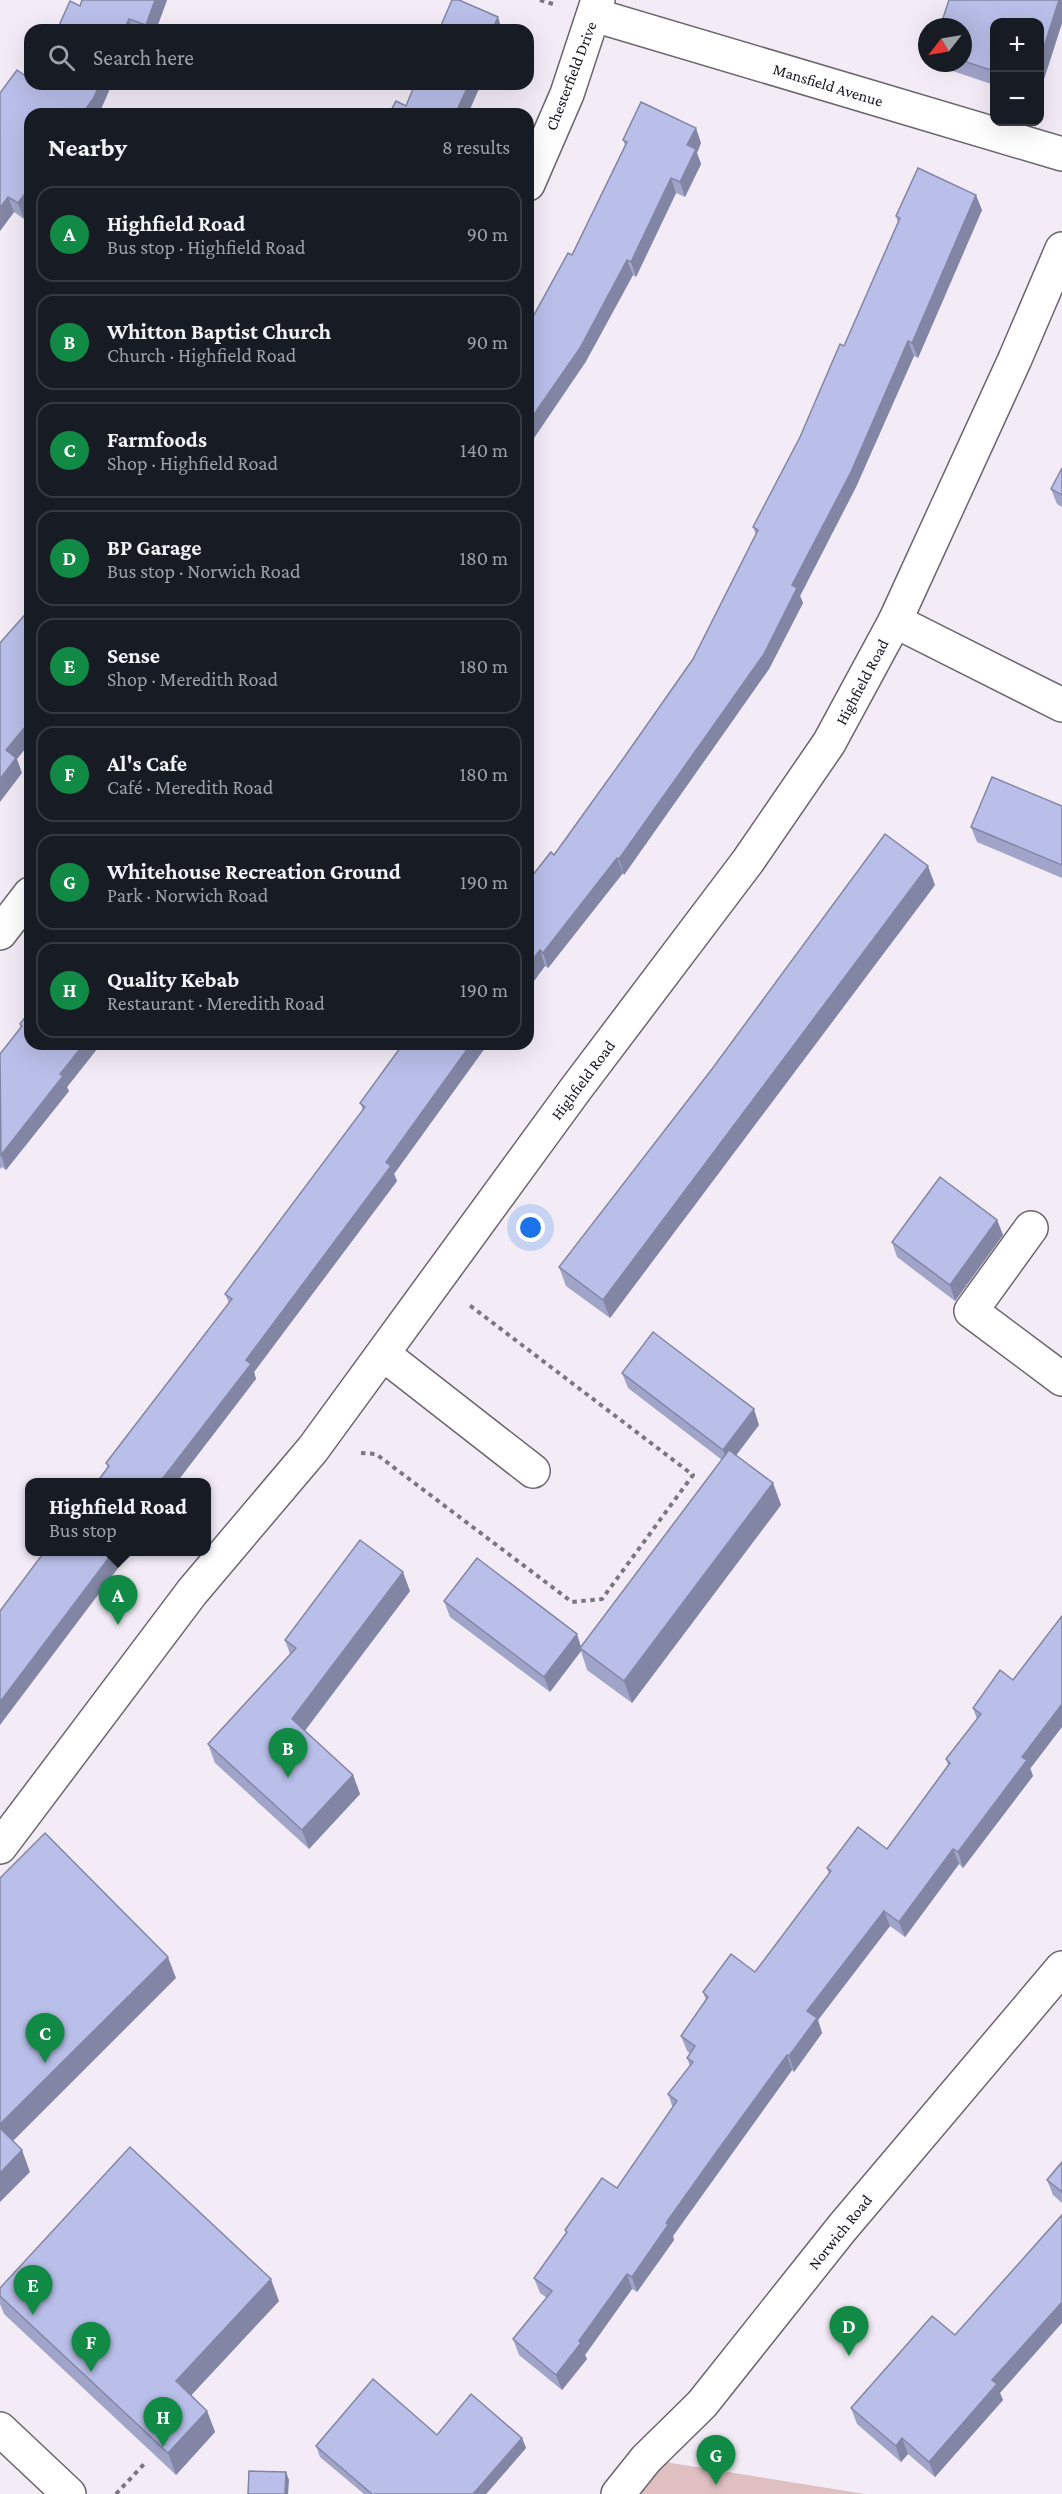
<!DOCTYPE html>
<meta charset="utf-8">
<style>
body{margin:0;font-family:"Crimson Pro",serif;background:#242831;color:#f1f3f6}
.controls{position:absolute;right:18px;top:18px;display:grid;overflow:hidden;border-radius:12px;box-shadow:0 6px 24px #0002}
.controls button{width:54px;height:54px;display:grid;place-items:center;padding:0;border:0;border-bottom:2px solid #363941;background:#171b24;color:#f1f3f6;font:30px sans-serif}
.compass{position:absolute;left:918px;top:18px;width:54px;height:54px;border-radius:50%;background:#171b24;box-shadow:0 6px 24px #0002;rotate:239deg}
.you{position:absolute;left:531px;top:1228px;width:21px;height:21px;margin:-15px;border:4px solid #fff;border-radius:50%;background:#1a73e8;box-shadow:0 0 0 9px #1a73e833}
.badge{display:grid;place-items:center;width:39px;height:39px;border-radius:50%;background:#118a45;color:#fff;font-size:20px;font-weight:700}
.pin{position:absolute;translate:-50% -50px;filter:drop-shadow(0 2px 3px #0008)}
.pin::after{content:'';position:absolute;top:32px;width:21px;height:18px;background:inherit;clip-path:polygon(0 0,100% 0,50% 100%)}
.popup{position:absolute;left:25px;top:1478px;width:186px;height:78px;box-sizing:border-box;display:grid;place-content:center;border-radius:12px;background:#171b24;filter:drop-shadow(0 2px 4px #0005);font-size:20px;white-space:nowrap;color:#9ea1a6}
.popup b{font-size:22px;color:#f1f3f6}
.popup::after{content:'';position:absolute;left:50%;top:100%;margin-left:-12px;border:12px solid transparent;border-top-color:#171b24}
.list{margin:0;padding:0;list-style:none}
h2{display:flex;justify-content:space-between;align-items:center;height:78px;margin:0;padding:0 24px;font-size:26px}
h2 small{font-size:20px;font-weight:400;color:#9ea1a6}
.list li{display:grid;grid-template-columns:39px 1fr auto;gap:18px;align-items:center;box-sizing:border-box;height:96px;margin:0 12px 12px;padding:0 12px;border:2px solid #363941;border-radius:18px}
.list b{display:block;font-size:22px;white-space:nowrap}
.list p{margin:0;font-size:20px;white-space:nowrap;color:#9ea1a6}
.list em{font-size:20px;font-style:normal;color:#9ea1a6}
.icon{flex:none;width:33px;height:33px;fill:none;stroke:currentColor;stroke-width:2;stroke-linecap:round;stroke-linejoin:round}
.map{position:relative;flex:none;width:1062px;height:2494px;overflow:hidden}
.search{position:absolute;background:#171b24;box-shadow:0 6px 24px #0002;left:24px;top:24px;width:510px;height:66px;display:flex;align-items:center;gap:15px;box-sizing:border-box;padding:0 21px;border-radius:18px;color:#9ea1a6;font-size:22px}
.panel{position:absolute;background:#171b24;box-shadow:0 6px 24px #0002;left:24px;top:108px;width:510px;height:942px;border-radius:18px}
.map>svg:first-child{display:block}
</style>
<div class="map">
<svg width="1062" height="2494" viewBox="0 0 1062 2494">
<rect width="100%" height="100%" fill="#f3ecf7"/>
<path fill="#dfbfc0" d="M 646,2459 L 865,2494 L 618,2494 Z"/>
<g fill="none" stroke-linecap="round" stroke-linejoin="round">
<g stroke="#6b656e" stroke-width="36">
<g id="minor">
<path d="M 594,15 L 1062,154"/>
<path d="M 528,184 L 567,94 L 598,0"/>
<path d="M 895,621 L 1062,705"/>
<path d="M 0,933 L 30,894"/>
<path d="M 1031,1228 L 971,1311 L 1062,1379"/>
<path d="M 383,1354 L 533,1471"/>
<path d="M 0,1847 L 192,1592 L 313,1449 L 575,1090 L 748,861 L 829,743 L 895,621 L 1015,359 L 1062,249"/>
<path d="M 0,2429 L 69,2494"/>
</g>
</g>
<g stroke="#6b656e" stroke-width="36">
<path id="major" d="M 618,2494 L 646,2459 L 702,2404 L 842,2228 L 1062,1968"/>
</g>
<g stroke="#7b777e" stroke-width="4" stroke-dasharray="4.5 4.5" stroke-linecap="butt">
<path d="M 540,0 L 556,5"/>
<path d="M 361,1453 L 376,1454 L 572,1602 L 602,1599 L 693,1475 L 468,1304"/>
<path d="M 116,2494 L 146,2462"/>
</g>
<use href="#minor" stroke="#fff" stroke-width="33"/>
<use href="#major" stroke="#fff" stroke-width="33"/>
</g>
<g fill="#a0a4c9">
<path d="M 82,0 L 167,0 L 156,30 L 57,30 L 80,6 Z"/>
<path d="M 1062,0 L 1062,23 L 1044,79 L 1040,78 L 1040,22 L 994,22 L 994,85 L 938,66 L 937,63 L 963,63 L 963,27 Z"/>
<path d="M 0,93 L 24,219 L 14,212 L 0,231 Z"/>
<path d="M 623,140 L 701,143 L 697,153 L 701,164 L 685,197 L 676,193 L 636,277 L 633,275 L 585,363 L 572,255 L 625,145 Z"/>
<path d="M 982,210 L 918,358 L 914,356 L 856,487 L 800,596 L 803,603 L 769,669 L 624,875 L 623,873 L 548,968 L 545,966 L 528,989 L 528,881 L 554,855 L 623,759 L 693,659 L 756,535 L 753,527 L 800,437 L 844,346 L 898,223 L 896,216 Z"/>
<path d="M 1062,468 L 1062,507 L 1057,504 L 1051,489 Z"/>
<path d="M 1062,806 L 1062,878 L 977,842 L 971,827 Z"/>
<path d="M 935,885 L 610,1318 L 566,1286 L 559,1267 Z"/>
<path d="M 30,1011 L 30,1044 L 101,1044 L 67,1087 L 69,1091 L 6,1170 L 2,1167 L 0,1169 L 0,1054 L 21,1028 L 20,1024 Z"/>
<path d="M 459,1083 L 394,1174 L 397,1181 L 254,1372 L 256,1379 L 108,1468 L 106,1463 L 229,1303 L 225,1294 L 363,1110 L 360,1103 Z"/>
<path d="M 997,1220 L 1003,1235 L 955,1301 L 897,1257 L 892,1242 Z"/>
<path d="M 622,1373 L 759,1425 L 736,1456 L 773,1483 L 781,1505 L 632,1703 L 587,1670 L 581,1651 L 550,1692 L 450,1617 L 444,1601 L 581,1646 L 722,1460 L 628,1388 Z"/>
<path d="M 410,1591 L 305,1731 L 353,1775 L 360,1794 L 309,1849 L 215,1763 L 208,1744 L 290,1654 L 285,1640 Z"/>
<path d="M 1000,1670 L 1033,1776 L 963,1868 L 959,1864 L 905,1937 L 890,1926 L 818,2020 L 822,2033 L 794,2072 L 792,2070 L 721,2169 L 673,2236 L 674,2240 L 637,2292 L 632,2289 L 585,2355 L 587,2359 L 562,2390 L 519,2355 L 513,2339 L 547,2298 L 540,2293 L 534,2278 L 566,2233 L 565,2230 L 617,2188 L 673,2108 L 668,2094 L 690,2066 L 687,2058 L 690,2053 L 687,2051 L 681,2036 L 706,2000 L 703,1992 L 755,1972 L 829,1874 L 827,1868 L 887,1849 L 948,1765 L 946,1759 L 977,1719 L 973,1708 Z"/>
<path d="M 1062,2162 L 1062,2203 L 1053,2195 L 1047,2180 Z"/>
<path d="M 0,2288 L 279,2301 L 191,2395 L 207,2411 L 215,2432 L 176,2475 L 4,2314 L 0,2304 Z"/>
<path d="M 1000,2393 L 1003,2400 L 935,2477 L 908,2454 L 901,2462 L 857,2424 L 851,2408 Z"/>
<path d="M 437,2435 L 522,2438 L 526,2448 L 486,2494 L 364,2494 L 320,2457 L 316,2446 Z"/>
</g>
<g fill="#8286a4">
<path d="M 155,0 L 167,0 L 156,30 L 148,30 L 146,25 Z"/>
<path d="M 1059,0 L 1062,0 L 1062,23 L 1044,79 L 1040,68 L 1040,59 Z"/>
<path d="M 498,17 L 502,30 L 492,30 Z"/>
<path d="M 129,19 L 133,30 L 124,30 Z"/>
<path d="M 100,84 L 112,84 L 99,114 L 82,114 Z"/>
<path d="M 469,84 L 481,84 L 468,114 L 455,114 Z"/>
<path d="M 696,128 L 701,143 L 697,153 L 701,164 L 685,197 L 680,182 L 687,145 Z"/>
<path d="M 671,178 L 676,193 L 636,277 L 631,262 Z"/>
<path d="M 30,187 L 30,210 L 24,219 L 18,203 Z"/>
<path d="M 976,195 L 982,210 L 918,358 L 912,343 Z"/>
<path d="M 8,197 L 14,212 L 0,231 L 0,208 Z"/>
<path d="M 627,260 L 633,275 L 585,363 L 528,447 L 528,423 Z"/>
<path d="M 908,341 L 914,356 L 856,487 L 800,596 L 803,603 L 769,669 L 624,875 L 619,859 L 792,585 Z"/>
<path d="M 30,721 L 30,743 L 17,759 L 22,773 L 0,802 L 0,779 L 6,750 Z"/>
<path d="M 617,858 L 623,873 L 548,968 L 543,953 Z"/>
<path d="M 928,866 L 935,885 L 610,1318 L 603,1300 Z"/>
<path d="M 540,950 L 545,966 L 528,989 L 528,966 Z"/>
<path d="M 84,1044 L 101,1044 L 67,1087 L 69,1091 L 6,1170 L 1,1155 L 60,1074 Z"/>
<path d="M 471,1044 L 488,1044 L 394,1174 L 397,1181 L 254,1372 L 256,1379 L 177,1482 L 160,1482 L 386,1162 Z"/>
<path d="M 997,1220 L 1003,1235 L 955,1301 L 950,1285 Z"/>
<path d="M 754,1409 L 759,1425 L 728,1465 L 723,1450 Z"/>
<path d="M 773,1483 L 781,1505 L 632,1703 L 624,1681 Z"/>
<path d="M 114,1551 L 131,1551 L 0,1725 L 0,1702 Z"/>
<path d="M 403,1572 L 410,1591 L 299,1738 L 292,1719 Z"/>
<path d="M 577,1634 L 582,1650 L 580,1648 L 581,1651 L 550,1692 L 544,1677 Z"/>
<path d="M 1062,1704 L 1062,1727 L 1030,1769 L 1033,1776 L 963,1868 L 958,1852 L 1022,1757 Z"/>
<path d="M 353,1775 L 360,1794 L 309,1849 L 302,1830 Z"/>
<path d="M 953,1849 L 959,1864 L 905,1937 L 899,1922 Z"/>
<path d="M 884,1911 L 890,1926 L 818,2020 L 822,2033 L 794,2072 L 789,2056 L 807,2011 Z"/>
<path d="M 168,1957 L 176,1978 L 6,2148 L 0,2131 L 0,2124 Z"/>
<path d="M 787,2055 L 792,2070 L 673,2236 L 674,2240 L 637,2292 L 632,2277 L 666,2223 Z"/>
<path d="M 22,2150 L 30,2172 L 0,2202 L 0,2173 Z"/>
<path d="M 627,2274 L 632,2289 L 585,2355 L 587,2359 L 562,2390 L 556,2375 L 579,2341 Z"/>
<path d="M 271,2279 L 279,2301 L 184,2403 L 176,2381 Z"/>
<path d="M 1062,2302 L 1062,2323 L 1000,2393 L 1003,2400 L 935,2477 L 929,2462 L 992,2380 Z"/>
<path d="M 207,2411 L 215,2432 L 176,2475 L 168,2453 Z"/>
<path d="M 522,2438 L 526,2448 L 486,2494 L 473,2494 Z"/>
<path d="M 902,2438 L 908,2454 L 901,2462 L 896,2446 Z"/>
<path d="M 286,2472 L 289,2480 L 288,2494 L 285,2494 Z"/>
</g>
<g fill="#babfea" stroke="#8286a4" stroke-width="1.5">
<path d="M 82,0 L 155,0 L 146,25 L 129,19 L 124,30 L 57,30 L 70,1 L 80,6 Z"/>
<path d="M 452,0 L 459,0 L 498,17 L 492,30 L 439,30 Z"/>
<path d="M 949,0 L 1059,0 L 1040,59 L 1040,22 L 994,22 L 994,71 L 963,61 L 963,27 L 940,27 Z"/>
<path d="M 17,70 L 30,79 L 30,84 L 100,84 L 93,99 L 82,114 L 30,114 L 30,187 L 18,203 L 8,197 L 0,208 L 0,93 Z"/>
<path d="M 415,84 L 469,84 L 455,114 L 389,114 L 396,101 L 406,106 Z"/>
<path d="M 641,102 L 696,128 L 687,145 L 696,149 L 680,182 L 671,178 L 631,262 L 627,260 L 580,348 L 528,423 L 528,326 L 568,253 L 572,255 L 627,142 L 623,140 Z"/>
<path d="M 918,168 L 976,195 L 912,343 L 908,341 L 851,472 L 792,585 L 797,588 L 764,654 L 619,859 L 617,858 L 543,953 L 540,950 L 528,966 L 528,881 L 551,852 L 554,855 L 623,759 L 693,659 L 758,530 L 753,527 L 800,437 L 840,344 L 844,346 L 900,218 L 896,216 Z"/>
<path d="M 1062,468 L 1062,495 L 1051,489 Z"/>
<path d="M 30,609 L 30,721 L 6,750 L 16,758 L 0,779 L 0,643 Z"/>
<path d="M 992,777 L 1062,806 L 1062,865 L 971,827 Z"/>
<path d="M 885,834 L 928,866 L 603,1300 L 559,1267 L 712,1069 Z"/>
<path d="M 30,1011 L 30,1044 L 84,1044 L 60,1074 L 63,1076 L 1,1155 L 0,1054 L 22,1026 L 20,1024 Z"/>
<path d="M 403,1044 L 471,1044 L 386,1162 L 391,1166 L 246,1360 L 251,1364 L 160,1482 L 97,1482 L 109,1466 L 106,1463 L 232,1299 L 225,1294 L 365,1107 L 360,1103 Z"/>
<path d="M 940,1177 L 997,1220 L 950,1285 L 892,1242 Z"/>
<path d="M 653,1332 L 754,1409 L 723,1450 L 622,1373 Z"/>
<path d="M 729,1450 L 773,1483 L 624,1681 L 580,1648 Z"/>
<path d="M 360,1540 L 403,1572 L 292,1719 L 353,1775 L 302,1830 L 208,1744 L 296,1648 L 285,1640 Z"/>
<path d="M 45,1551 L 114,1551 L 0,1702 L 0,1611 Z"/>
<path d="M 477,1558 L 577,1634 L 544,1677 L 444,1601 Z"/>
<path d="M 1062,1616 L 1062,1704 L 1022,1757 L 1027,1760 L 958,1852 L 953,1849 L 899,1922 L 884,1911 L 807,2011 L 817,2018 L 789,2056 L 787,2055 L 715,2154 L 666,2223 L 668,2225 L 632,2277 L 627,2274 L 579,2341 L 581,2343 L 556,2375 L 513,2339 L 552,2291 L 534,2278 L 567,2232 L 565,2230 L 602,2178 L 617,2188 L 677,2101 L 668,2094 L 693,2062 L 687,2058 L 695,2046 L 681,2036 L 708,1997 L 703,1992 L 731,1954 L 755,1972 L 831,1871 L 827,1868 L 858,1827 L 887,1849 L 950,1763 L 946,1759 L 981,1714 L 973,1708 L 1000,1670 L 1013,1680 Z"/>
<path d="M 45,1833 L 168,1957 L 0,2124 L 0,1878 Z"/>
<path d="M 0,2128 L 22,2150 L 0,2173 Z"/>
<path d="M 130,2147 L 271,2279 L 176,2381 L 207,2411 L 168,2453 L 0,2296 L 0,2288 Z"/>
<path d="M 1062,2162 L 1062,2192 L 1047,2180 Z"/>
<path d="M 1062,2215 L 1062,2302 L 992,2380 L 997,2384 L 929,2462 L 902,2438 L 896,2446 L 851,2408 L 932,2316 L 955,2335 Z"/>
<path d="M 373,2379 L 437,2435 L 471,2394 L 522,2438 L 473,2494 L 372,2494 L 316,2446 Z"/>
<path d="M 249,2471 L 286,2472 L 285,2494 L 248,2494 Z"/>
</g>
<g text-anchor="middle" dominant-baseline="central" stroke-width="4.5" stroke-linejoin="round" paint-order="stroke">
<g font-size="16" fill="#161418" stroke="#fdfcfe">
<text transform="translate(571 76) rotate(-69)">Chesterfield Drive</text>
<text transform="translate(828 85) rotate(17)">Mansfield Avenue</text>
<text transform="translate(862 682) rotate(-62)">Highfield Road</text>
<text transform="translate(583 1080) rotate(-53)">Highfield Road</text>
<text transform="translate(840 2232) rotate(-51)">Norwich Road</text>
</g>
</g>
</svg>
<div class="controls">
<button>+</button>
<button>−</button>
</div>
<svg class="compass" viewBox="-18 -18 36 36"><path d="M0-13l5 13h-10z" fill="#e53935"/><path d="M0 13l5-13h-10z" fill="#9ea1a6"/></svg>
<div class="you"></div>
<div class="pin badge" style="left:118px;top:1625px">A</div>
<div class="popup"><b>Highfield Road</b>Bus stop</div>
<div class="pin badge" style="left:288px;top:1778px">B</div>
<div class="pin badge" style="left:45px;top:2063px">C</div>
<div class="pin badge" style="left:849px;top:2356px">D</div>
<div class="pin badge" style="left:33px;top:2315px">E</div>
<div class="pin badge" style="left:91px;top:2372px">F</div>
<div class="pin badge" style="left:716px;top:2485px">G</div>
<div class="pin badge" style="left:163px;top:2447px">H</div>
<div class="search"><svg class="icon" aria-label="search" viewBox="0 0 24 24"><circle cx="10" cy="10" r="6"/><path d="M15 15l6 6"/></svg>Search here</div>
<section class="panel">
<h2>Nearby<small>8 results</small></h2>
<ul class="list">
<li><span class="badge">A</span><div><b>Highfield Road</b><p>Bus stop · Highfield Road</p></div><em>90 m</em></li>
<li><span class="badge">B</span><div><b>Whitton Baptist Church</b><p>Church · Highfield Road</p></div><em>90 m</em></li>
<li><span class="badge">C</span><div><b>Farmfoods</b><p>Shop · Highfield Road</p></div><em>140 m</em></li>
<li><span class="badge">D</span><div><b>BP Garage</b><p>Bus stop · Norwich Road</p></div><em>180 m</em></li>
<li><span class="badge">E</span><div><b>Sense</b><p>Shop · Meredith Road</p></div><em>180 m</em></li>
<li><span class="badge">F</span><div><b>Al's Cafe</b><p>Café · Meredith Road</p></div><em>180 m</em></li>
<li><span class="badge">G</span><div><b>Whitehouse Recreation Ground</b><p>Park · Norwich Road</p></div><em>190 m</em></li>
<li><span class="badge">H</span><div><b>Quality Kebab</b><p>Restaurant · Meredith Road</p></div><em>190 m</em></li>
</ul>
</section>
</div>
